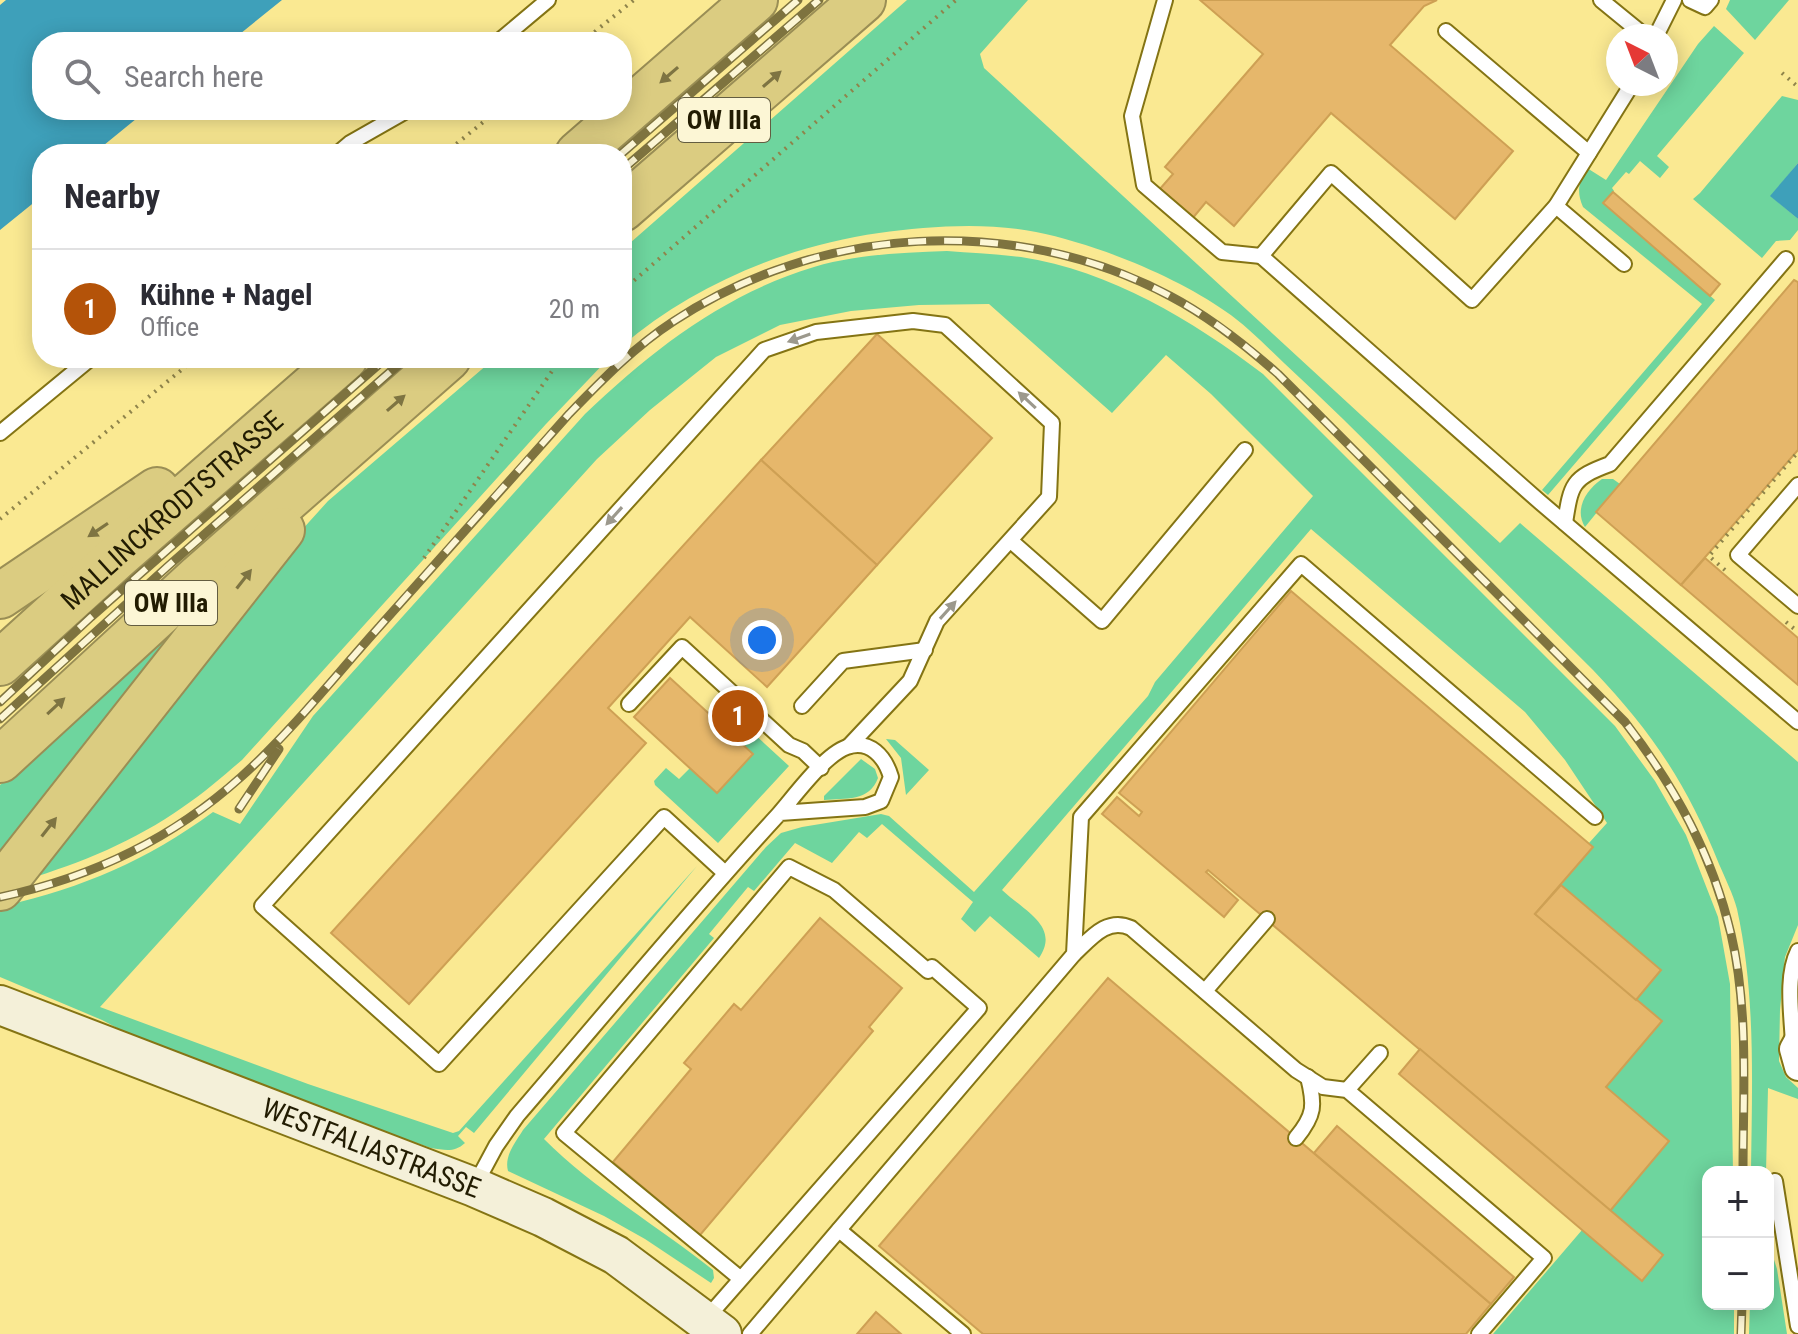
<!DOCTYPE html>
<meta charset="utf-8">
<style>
body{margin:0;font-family:"Roboto Condensed",sans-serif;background:#f7f7f7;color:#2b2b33}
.controls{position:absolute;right:24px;bottom:24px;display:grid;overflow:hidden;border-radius:16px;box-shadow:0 4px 20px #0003}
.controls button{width:72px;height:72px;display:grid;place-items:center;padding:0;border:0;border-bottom:2px solid #e1e1e2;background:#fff;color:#2b2b33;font:40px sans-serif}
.compass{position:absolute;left:1606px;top:24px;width:72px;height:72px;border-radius:50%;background:#fff;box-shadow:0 4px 20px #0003;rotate:318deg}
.you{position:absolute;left:762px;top:640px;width:28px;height:28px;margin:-20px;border:6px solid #fff;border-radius:50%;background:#1a73e8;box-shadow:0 0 0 12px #1a73e833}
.badge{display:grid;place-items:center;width:52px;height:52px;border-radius:50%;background:#b45309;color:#fff;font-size:26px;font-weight:700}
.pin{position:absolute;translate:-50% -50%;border:4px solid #fff;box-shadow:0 2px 8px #0006}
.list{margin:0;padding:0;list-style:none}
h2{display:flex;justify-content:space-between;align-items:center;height:104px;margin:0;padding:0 32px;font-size:34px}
h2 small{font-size:26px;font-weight:400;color:#7c7c81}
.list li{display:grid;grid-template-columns:52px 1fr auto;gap:24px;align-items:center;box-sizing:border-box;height:120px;padding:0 32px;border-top:2px solid #e1e1e2}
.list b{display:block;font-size:30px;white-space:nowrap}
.list p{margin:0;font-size:26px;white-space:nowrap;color:#7c7c81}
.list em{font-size:26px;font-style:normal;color:#7c7c81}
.icon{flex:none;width:44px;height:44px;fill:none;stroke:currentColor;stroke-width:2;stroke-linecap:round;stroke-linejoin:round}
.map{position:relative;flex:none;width:1798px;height:1334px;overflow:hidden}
.search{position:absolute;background:#fff;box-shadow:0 4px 20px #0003;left:32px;top:32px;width:600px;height:88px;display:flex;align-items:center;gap:20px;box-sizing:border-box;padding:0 28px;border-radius:32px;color:#7c7c81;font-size:30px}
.panel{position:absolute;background:#fff;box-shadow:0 4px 20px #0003;left:32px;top:144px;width:600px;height:224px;border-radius:32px}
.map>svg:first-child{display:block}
</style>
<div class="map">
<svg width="1798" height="1334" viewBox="0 0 1798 1334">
<rect width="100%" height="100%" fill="#fae992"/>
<g fill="#6ed59e">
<path d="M 907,0 L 1028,0 L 980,54 L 984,68 L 1500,543 L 1520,523 L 1798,762 L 1798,925 L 1785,957 L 1780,1010 L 1779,1061 L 1786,1077 L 1798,1088 L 1798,1099 L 1768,1088 L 1766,1172 L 1751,1172 C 1752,1085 1756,995 1737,909 C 1733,894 1725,878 1719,864 C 1687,784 1652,732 1593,670 C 1529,606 1464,542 1401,477 C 1363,438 1324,400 1284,363 C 1265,345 1246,325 1225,311 C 1175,276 1096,244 1036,232 C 986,222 929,226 879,233 C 787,246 693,285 622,346 L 622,250 Z"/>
<path d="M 1730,0 L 1789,0 L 1755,40 L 1726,9 Z"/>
<path d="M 1714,26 L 1744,53 L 1657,156 L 1669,167 L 1660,178 L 1640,161 L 1629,174 L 1626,172 L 1612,188 L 1614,191 L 1604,203 L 1715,300 L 1548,495 L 1542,490 L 1702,304 L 1583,207 C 1576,191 1579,182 1587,168 L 1606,180 L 1698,44 Z"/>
<path d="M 1782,96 L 1798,100 L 1798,163 L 1771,196 L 1798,219 L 1798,230 L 1790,240 L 1776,241 L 1762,258 L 1693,199 L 1700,193 Z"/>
<path d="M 947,251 C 972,253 997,254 1021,257 C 1111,271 1192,320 1263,374 L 1615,726 L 1655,781 L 1686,835 L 1718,917 L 1730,984 L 1733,1172 L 1708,1172 L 1708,1304 L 1734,1304 L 1734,1334 L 1493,1334 L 1582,1230 L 1641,1280 L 1610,1211 L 1669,1141 L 1606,1087 L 1636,1000 L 1661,970 L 1561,885 L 1592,847 L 1589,843 L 1607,823 L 1565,760 L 1525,712 L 1311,529 L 1002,890 C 1023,910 1061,926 1039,958 L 990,916 L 975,932 L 961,919 L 973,902 L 882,824 L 867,838 L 859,832 L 832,863 L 795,843 L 754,891 L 748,887 L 709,934 L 714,938 L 544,1139 C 594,1189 658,1226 713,1270 L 714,1278 L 711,1283 L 645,1239 L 604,1216 L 508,1171 C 504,1156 515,1143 523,1130 L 766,847 L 781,833 L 802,827 L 881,814 L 889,816 L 974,892 L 1148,696 L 1155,682 L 1313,496 L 1211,394 L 1166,355 L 1112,413 L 989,304 L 919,305 L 851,311 L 780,325 L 716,357 L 650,410 L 597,459 L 100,1007 L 308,1084 L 453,1133 L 459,1131 L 697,866 L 474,1133 L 466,1127 L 458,1136 L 465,1143 C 454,1153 445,1150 431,1148 L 176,1059 L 102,1020 L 0,977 L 0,911 L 4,906 C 84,887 146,861 213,812 L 240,824 L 313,716 L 585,414 C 652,350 724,294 814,267 C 857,254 903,253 947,251 Z"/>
<path d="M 495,358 L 609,358 L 546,424 L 242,760 C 223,776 204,793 183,807 C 135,841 81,863 25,880 L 272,563 L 328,501 Z"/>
<path d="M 1602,479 L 1613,479 L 1620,484 L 1585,527 C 1574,509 1586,490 1602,479 Z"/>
<path d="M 235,568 L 0,873 L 0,785 Z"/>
<path d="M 728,710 L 789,766 L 718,843 L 655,785 L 654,781 L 666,768 L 679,779 L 690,768 L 717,792 L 717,722 Z"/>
<path d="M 886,739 L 895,740 L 929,770 L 906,795 L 901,758 Z"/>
<path d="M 861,759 L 875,769 L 878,778 C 869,802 846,798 824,800 L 824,796 Z"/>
<path d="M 1768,1241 L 1777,1269 L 1787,1334 L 1749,1334 L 1750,1304 L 1768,1304 Z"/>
</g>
<g fill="#3ea0ba">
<path d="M 6,0 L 282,0 L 230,42 L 42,42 L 42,110 L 147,110 L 93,154 L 42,154 L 42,196 L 0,230 L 0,5 Z"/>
<path d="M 1798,163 L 1798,219 L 1770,196 Z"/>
</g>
<g fill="#e6b76b" stroke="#cea054" stroke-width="2">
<path d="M 1200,0 L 1437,0 L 1424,6 L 1390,45 L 1513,151 L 1455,219 L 1331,113 L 1234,226 L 1206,202 L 1192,219 L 1159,190 L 1173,174 L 1165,167 L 1263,54 Z"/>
<path d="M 1613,192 L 1720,284 L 1710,296 L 1603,203 Z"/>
<path d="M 1794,280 L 1798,282 L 1798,450 L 1681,585 L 1596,512 Z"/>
<path d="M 877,334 L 992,438 L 877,565 L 761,460 Z"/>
<path d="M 761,460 L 877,565 L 767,687 L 690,617 L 608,708 L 646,743 L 409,1004 L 331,933 Z"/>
<path d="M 1705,558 L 1798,638 L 1798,685 L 1681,585 Z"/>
<path d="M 1291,591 L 1593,847 L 1535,914 L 1662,1021 L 1606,1087 L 1669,1141 L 1610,1211 L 1208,870 L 1206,872 L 1238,900 L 1224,917 L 1102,814 L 1117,797 L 1139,816 L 1142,812 L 1119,793 Z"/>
<path d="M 670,678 L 753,754 L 717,793 L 634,717 Z"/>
<path d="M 1561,885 L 1661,970 L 1636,1000 L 1535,914 Z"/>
<path d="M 820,918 L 902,988 L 869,1027 L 873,1031 L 700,1235 L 613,1162 L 691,1069 L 684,1063 L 734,1004 L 741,1010 Z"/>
<path d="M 1108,978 L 1491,1304 L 1466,1334 L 983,1334 L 879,1246 Z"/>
<path d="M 1420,1049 L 1663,1255 L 1642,1281 L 1399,1074 Z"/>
<path d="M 1337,1126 L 1514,1277 L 1491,1304 L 1314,1153 Z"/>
<path d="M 876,1312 L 901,1334 L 857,1334 Z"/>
</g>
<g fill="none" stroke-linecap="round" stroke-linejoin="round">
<g stroke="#847414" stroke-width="18">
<g id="lane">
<path d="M 1165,0 L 1132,116 L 1144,185 L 1222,252 L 1261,256"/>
<path d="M 1601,0 L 1645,36"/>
<path d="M 1690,0 L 1705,7 L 1711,0"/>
<path d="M 1446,31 L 1589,153"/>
<path d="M 1656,36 L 1674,0"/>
<path d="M 498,42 L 548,0"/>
<path d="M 1632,84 L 1556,206 L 1472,300 L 1331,173 L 1261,256 L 1540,502 L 1798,722"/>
<path d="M 337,154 L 350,143 L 408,110"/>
<path d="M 1556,206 L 1624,264"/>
<path d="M 0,433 L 91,358"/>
<path d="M 1798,485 L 1738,555 L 1798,606"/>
<path d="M 1565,523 C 1571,484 1572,478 1610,464 L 1786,259"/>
<path d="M 1011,541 L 1102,621 L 1245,450"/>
<path d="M 629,704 L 682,647 L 789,745 L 803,751 L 821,768"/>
<path d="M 802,706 L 843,661 L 925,650"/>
<path d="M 725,873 L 664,817 L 439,1064 L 262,906 L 764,350 L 816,332 L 913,321 L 945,325 L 1052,423 L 1049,497 L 937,621 L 910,681 L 849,746"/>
<path d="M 1074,954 C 1091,938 1107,917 1131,928 L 1296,1070 L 1323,1087 L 1347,1090 L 1544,1258 L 1479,1334"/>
<path d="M 1205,991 L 1267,919"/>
<path d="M 1793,1045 C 1792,1016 1785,977 1798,951"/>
<path d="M 1347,1090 L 1380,1053"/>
<path d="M 1296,1138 C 1315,1115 1315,1105 1308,1077"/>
<path d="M 1775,1181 L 1798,1326"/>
<path d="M 474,1187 L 496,1146 L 517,1116 C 604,1015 688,913 778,815 C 794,797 824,755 847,747 C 870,739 885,757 891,777 L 881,801 L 865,807 L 780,813"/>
<path d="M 839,1230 L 963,1334"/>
<path d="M 705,1320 L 979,1008 L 932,967 L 928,971 L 834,890 L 789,867 L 564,1133 L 741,1279"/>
<path d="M 750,1334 L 1074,954 L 1081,817 L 1301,564 L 1595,817"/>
</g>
</g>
<g stroke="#847414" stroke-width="30">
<path id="street" d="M 1798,1040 L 1793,1049 L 1798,1067"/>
</g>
<g stroke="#847414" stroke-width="42">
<g id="secondary">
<path id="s1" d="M 0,1005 L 474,1187 L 543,1217 L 616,1255 L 722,1334"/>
</g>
</g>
<g stroke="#9a8e55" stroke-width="48">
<g id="highway">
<path d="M 578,154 L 755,0"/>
<path d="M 622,209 L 863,0"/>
<path d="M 0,596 L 157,490"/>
<path id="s2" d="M 0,663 L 118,556 L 345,358"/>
<path d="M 0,760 L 200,576 L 448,358"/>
<path d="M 0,888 L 282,530"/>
</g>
</g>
<g stroke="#8f844b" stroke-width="4" stroke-dasharray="2 6" stroke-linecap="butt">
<path d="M 582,42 L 634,0"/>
<path d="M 1782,73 L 1798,87"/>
<path d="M 444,154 L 498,110"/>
<path d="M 622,291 L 956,0"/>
<path d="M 0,519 L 196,358"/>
<path d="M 424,558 L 561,358"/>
<path d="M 1725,570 L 1709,556 L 1798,452"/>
<path d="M 1786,622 L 1798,632"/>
<path d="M 709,714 L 718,705"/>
</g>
<use href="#lane" stroke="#fff" stroke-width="14"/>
<use href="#street" stroke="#fff" stroke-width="26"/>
<use href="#secondary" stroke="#f4f0d9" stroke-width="38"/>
<use href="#highway" stroke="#dbcc81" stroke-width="44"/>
<g stroke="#7e733f" stroke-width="9">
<g id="rail">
<path d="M 621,154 L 798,0"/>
<path d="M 622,170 L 819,0"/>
<path d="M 0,702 L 91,617 L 386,358"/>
<path d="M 0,719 L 167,567 L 406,358"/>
<path d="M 239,809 L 279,749"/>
<path d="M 0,897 C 90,878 172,839 241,777 C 291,732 335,676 380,626 C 443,555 506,484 569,414 C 602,380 634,347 674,321 C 820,225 1014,213 1170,296 C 1210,317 1244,344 1278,374 L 1625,722 C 1675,787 1712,854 1731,934 C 1749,1010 1743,1094 1743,1172"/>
<path d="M 1741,1334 L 1742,1304"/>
</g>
</g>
<use href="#rail" stroke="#fcf6d5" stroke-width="6" stroke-dasharray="18" stroke-linecap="butt"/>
</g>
<defs><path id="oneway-solid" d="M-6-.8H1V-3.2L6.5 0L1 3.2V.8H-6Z" transform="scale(2)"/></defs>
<g fill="#7e7442">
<use href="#oneway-solid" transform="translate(669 75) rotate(139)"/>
<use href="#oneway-solid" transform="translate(772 79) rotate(-41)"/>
<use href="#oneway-solid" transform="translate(396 403) rotate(-41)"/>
<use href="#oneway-solid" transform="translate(98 530) rotate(146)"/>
<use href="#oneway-solid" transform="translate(244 579) rotate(-52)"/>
<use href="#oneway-solid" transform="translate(56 706) rotate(-43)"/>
<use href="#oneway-solid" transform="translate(49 827) rotate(-52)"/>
</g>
<g fill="#9c998d">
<use href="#oneway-solid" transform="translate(799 338) rotate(161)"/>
<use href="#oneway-solid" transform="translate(1027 400) rotate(-137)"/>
<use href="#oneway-solid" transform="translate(614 516) rotate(132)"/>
<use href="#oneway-solid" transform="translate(948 610) rotate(-48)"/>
</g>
<g text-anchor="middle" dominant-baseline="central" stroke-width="6" stroke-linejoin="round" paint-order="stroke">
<g fill="#fcf6d5" stroke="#635d41" stroke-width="2">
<rect x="678" y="98" width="92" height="44" rx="6"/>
<rect x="125" y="581" width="92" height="44" rx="6"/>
</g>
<g font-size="26" font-weight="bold" fill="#221c02">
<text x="724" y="120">OW IIIa</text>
<text x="171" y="603">OW IIIa</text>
</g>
<g font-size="28" fill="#221c02" stroke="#fcf6d5">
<text stroke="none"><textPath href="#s2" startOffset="230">MALLINCKRODTSTRASSE</textPath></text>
<text stroke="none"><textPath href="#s1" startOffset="398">WESTFALIASTRASSE</textPath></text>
</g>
</g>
</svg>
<div class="controls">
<button>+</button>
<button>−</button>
</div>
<svg class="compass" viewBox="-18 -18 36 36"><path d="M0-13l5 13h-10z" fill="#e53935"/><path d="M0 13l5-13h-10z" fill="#7c7c81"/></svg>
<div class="you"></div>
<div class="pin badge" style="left:738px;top:716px">1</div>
<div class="search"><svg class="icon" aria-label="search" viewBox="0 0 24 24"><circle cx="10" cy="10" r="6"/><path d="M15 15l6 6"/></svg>Search here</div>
<section class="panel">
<h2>Nearby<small></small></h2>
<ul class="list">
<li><span class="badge">1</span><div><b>Kühne + Nagel</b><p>Office</p></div><em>20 m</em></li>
</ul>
</section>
</div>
